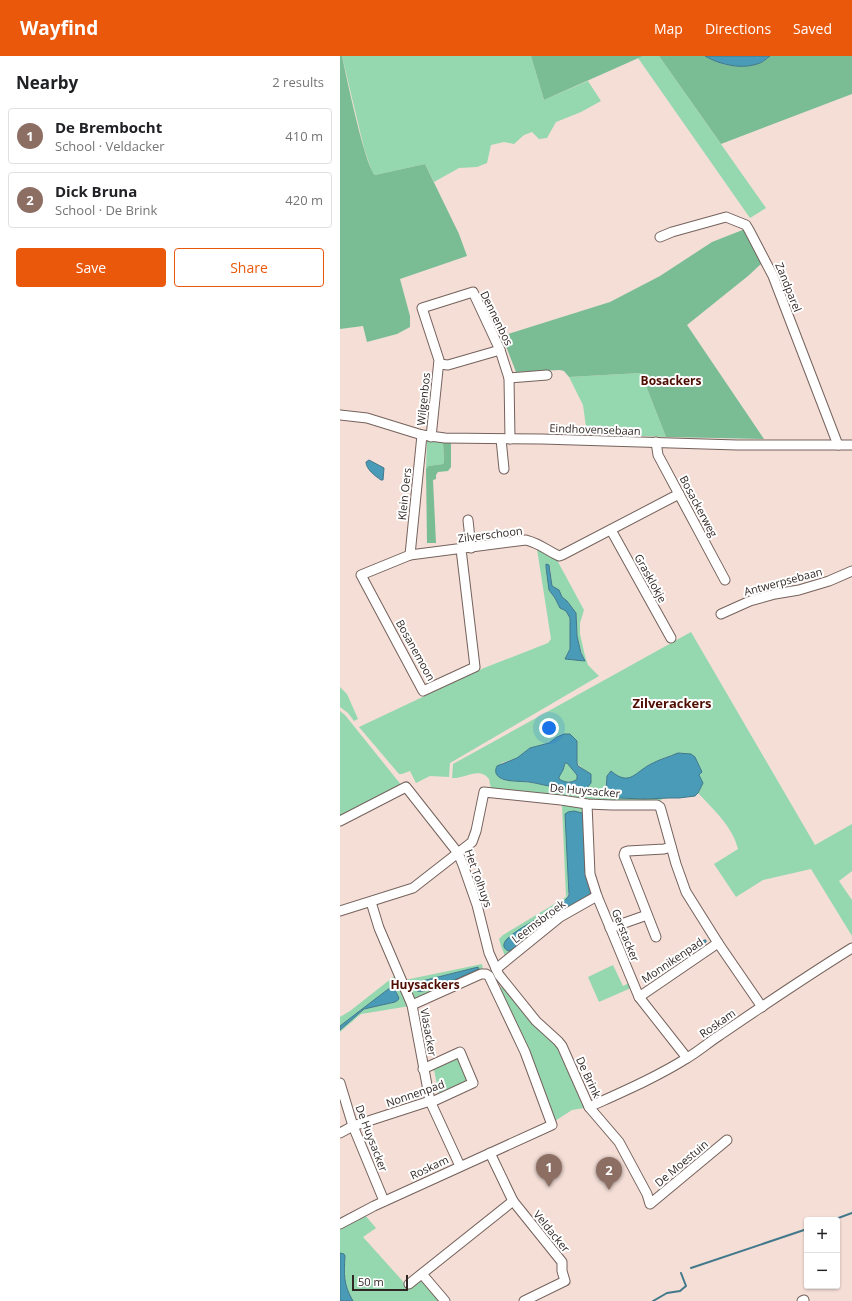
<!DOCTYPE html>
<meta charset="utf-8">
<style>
body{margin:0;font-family:"Open Sans",sans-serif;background:#f2f2f2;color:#202124}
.controls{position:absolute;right:12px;bottom:12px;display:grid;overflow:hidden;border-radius:4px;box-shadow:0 1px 3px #0004}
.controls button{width:36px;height:36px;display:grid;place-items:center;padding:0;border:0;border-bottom:1px solid #e0e0e0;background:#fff;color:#202124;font:20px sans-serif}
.scale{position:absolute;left:12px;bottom:10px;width:56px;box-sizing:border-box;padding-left:4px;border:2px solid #312825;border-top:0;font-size:11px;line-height:14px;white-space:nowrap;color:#312825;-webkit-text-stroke:3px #fff;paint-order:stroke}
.you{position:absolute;left:209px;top:672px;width:14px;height:14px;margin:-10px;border:3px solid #fff;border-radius:50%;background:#1a73e8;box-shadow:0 0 0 6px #1a73e833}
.badge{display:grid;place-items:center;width:26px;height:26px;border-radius:50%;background:#ea580c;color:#fff;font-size:13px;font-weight:700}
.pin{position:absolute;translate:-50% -33px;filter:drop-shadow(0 1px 2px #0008)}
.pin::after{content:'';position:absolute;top:21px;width:14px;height:12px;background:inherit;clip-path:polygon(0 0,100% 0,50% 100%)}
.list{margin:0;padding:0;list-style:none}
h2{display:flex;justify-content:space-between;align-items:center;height:52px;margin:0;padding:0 16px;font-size:17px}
h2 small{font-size:13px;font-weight:400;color:#757577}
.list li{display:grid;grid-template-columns:26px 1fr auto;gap:12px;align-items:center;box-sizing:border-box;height:56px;margin:0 8px 8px;padding:0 8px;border:1px solid #e0e0e0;border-radius:4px}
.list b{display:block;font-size:15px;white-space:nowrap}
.list p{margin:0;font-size:13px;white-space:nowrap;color:#757577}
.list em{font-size:13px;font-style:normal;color:#757577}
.actions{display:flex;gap:8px;padding:12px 16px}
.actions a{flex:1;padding:9px 0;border:1px solid #ea580c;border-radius:4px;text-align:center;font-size:14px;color:#ea580c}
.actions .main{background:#ea580c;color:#fff}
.map{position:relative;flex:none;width:512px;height:1245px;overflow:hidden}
header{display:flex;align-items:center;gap:24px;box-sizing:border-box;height:56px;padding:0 20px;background:#ea580c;color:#fff}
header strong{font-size:19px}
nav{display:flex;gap:22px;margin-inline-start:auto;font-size:14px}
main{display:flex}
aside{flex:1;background:#fff}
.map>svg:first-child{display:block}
</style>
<header>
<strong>Wayfind</strong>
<nav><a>Map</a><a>Directions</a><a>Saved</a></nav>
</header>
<main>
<aside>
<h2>Nearby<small>2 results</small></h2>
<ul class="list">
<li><span class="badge" style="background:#8d6e63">1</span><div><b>De Brembocht</b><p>School · Veldacker</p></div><em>410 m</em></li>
<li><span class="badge" style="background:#8d6e63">2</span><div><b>Dick Bruna</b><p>School · De Brink</p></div><em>420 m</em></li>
</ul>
<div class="actions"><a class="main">Save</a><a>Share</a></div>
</aside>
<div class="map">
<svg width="512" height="1245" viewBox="0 0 512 1245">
<rect width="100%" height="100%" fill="#f4ded6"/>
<g fill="#95d8b0" fill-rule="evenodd">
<path d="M 2,0 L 191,0 L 204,44 L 248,25 L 261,45 L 241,56 L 216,66 L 207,82 L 199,83 L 192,76 L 184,79 L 174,88 L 164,86 L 151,89 L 147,107 L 137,111 L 119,112 L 94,126 L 85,108 L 35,119 L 32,116 L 24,92 Z"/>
<path d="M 303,0 L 319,0 L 426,152 L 410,162 L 298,2 Z"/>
<path d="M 301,317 L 326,381 L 247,378 L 243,349 L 229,321 Z"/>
<path d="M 87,385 L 103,386 L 104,406 L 103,408 L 88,410 L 86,413 Z"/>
<path d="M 197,493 L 217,504 L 244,554 L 240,567 L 240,578 L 245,600 L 248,609 L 259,620 L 110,707 L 109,721 L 90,720 L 76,727 L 70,715 L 62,718 L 59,718 L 19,671 L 144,612 L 208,587 L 211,583 ZM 210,510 L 212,530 L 220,536 L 222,541 L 227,545 L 236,557 L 237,580 L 244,605 L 230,596 L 230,562 L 226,555 L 220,552 L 215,542 L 209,534 Z"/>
<path d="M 351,576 L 475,789 L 512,768 L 512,815 L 499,825 L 512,844 L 512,880 L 471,813 L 423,824 L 396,841 L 374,808 L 398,793 C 393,771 373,753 358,737 L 360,733 L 359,719 L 361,718 L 344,697 C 333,698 321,703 311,708 C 302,713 293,725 281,723 C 277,722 274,718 271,716 C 265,719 267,729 266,735 L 279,742 L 322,743 L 322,744 L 318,745 L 273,747 L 261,744 L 151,733 L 149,723 C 139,710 125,723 112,722 L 113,708 ZM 212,685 L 237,692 C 236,710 236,708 251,718 L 241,734 C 216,733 192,725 167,724 L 161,707 L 177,702 L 190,692 L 209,687 Z"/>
<path d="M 0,631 L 7,638 L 18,663 L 14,665 L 8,657 L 0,651 Z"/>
<path d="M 0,655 L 5,659 L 62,730 L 0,762 Z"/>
<path d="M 225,707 L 227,707 L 237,719 L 237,723 L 235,725 L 223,725 L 219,723 L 219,721 L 223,714 Z"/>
<path d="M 224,748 L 243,751 L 255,837 L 165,900 L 161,890 L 159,883 L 163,879 L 226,841 L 222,749 ZM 243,759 L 245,815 L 251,836 L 177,891 L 169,895 L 173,878 L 227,843 Z"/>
<path d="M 142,908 L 143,915 L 79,944 L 74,943 L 65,924 ZM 138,911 L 139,913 L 83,936 L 78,926 Z"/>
<path d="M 273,909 L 283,930 L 289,927 L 291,932 L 259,946 L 248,921 Z"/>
<path d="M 57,918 L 70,950 L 21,958 L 0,976 L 0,974 L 24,953 L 55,946 L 59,942 L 55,932 L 52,931 L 0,970 L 0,961 L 10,955 Z"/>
<path d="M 161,931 L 164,931 L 218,990 L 245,1051 L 244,1052 L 232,1054 L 215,1065 L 160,934 Z"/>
<path d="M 119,998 L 131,1026 L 95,1043 L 92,1039 L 99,1038 L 94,1014 L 87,1016 Z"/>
<path d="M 24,1158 L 36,1172 L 23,1181 L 68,1231 L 81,1221 L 100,1245 L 13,1245 C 3,1229 4,1218 5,1200 L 4,1198 L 0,1197 L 0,1173 L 3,1170 Z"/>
</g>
<g fill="#7abd95">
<path d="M 0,0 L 2,0 C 6,19 25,110 35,119 L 85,108 L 119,178 L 127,200 L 60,223 L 70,260 L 70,271 L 57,278 L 27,286 L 23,270 L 0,273 Z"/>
<path d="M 191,0 L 303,0 L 204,44 Z"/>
<path d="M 319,0 L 365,0 L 386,9 L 406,10 L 421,7 L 430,0 L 512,0 L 512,38 L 381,88 Z"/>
<path d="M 405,173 L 422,207 L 408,220 L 347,269 L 424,383 L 326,381 L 301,317 L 229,321 L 224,315 L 220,314 L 176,316 L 162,280 L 270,246 L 320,220 L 372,186 Z"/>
<path d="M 103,386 L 111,386 L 111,411 L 108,415 L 98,416 L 96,419 L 96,423 L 93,424 L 96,487 L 87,487 L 86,413 L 88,410 L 103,408 L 104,406 Z"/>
</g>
<g fill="#499bb7" stroke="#42788b" fill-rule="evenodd">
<path d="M 365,0 L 430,0 C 427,2 423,6 420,7 C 402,14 381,9 365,0 Z"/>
<path d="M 29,404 L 44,412 L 43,424 L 41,424 C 35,420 26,413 26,406 Z"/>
<path d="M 206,508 L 209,509 L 212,530 L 219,534 L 222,541 L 227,545 L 236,557 L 237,580 L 241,597 L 245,605 L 225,603 L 230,593 L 230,562 L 226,555 L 220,552 L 215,542 L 209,534 L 206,511 Z"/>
<path d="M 224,678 L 230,678 L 237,685 L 237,707 L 238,710 L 251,718 L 251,727 L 246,733 C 226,736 208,729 189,726 C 181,725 165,726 159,721 C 155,718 155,714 157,710 L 177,702 L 190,692 L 209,687 L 217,681 ZM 225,707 L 227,707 L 237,719 L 237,723 C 233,727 225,727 219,723 L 219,721 L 223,714 Z"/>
<path d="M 338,697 L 351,698 L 355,701 L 362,716 L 359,719 L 363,727 L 358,737 L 355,740 L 339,742 L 329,742 L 304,743 L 279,742 L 266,735 L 267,720 L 271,715 C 290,731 295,716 311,708 C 320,703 329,701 338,697 Z"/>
<path d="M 234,755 L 242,757 L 243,759 L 245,815 L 251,837 L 177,891 L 169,895 C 163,893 162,888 167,883 C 179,870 224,851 229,839 L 225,758 L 228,756 Z"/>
<path d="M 364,884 L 366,884 L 366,886 L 305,926 L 303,926 Z"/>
<path d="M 138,911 L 139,913 C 126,918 88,938 77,935 L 75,931 L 76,928 L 78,926 Z"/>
<path d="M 53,930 L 59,942 L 58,944 L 55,946 L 24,953 L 0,974 L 0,970 L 47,934 Z"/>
<path d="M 0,1197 L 4,1198 L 5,1200 C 4,1218 3,1228 13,1245 L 0,1245 Z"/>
</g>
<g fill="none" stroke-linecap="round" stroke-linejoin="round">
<g stroke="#42788b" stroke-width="2">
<path d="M 493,1164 L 512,1157"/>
<path d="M 351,1212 L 467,1173"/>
<path d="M 313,1245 L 327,1237 L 340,1235 L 346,1230 L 341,1217"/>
</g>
<g stroke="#75625c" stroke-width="11">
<g id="street">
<path d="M 320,181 L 332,176 L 386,161 L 406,169 L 409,174 L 433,220 L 498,389"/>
<path d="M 99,308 L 108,309 L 160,294"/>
<path d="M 169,322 L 207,319"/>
<path d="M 0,359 L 27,362 L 82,379 L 105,382 L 202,383 L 397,389 L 512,389"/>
<path d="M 91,381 L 99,304 L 82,252 L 133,236 L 160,294 L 169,322 L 170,383"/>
<path d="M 161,383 L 164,413"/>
<path d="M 316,386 L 318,399 L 385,524"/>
<path d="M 128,464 L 131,492"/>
<path d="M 271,474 L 331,582"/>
<path d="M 121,493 L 135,611 L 83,635 L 21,519 L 70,499 L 186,484 C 201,488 206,494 219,500 L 222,499 L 339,438"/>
<path d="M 70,499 L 82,379"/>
<path d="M 381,558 L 410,545 L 435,538 L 459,534 L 489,525 L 512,515"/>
<path d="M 247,748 L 250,818 L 257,840 L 299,941 L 347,1002"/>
<path d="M 0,765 L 66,731 L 70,736 L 118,797 L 123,809 L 137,849 L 149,897 L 159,919 L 196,965 L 218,985 L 222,990 L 249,1051 L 279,1086 L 307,1138 L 310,1148 L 387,1084"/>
<path d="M 31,846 L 39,872 L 72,949 L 90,1045 L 120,1110"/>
<path d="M 0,855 L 73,832 L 132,786 L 136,775 L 144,736 L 221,744 L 247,748 L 272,749 L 317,749 L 320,751 L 321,754 L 336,808 L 346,836 L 378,887 L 422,951"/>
<path d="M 270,872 L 307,859"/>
<path d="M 316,881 L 284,799 L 285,796 L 288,795 L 324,793 L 331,791"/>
<path d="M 156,913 L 220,861 L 257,840"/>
<path d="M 299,941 L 378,887"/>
<path d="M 0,1027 L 13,1070 L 44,1145"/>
<path d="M 249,1051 C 282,1036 317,1021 347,1002 C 359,995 369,986 380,979 C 424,949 467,920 512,892"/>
<path d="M 0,1077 L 13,1070 L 90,1045 L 94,1045 L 133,1027 L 120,996 L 83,1013"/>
<path d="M 150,1097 L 173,1145 L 222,1206 L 222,1215 L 225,1225 L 184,1245"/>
<path d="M 0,1168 L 34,1150 L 212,1069 L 185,996 L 149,920 L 146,918 L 141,918 L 72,949"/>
<path d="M 82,1218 L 105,1245"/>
<path d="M 69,1228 L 173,1145"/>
<path d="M 462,1245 L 464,1244"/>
</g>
</g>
<use href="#street" stroke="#fff" stroke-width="9"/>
</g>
<g text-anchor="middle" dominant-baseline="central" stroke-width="4" stroke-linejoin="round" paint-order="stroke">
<g font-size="11" fill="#312825" stroke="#fff">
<text transform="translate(449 231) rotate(68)">Zandparel</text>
<text transform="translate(157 262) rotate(64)">Dennenbos</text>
<text transform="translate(83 343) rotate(-84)">Wilgenbos</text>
<text transform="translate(255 373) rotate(2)">Eindhovensebaan</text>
<text transform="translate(64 438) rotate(-84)">Klein Oers</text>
<text transform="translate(359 450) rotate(62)">Bosackerweg</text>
<text transform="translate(150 478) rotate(-7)">Zilverschoon</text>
<text transform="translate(311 522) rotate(61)">Grasklokje</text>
<text transform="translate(443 525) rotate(-15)">Antwerpsebaan</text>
<text transform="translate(76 594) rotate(61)">Bosanemoon</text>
<text transform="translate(245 734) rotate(5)">De Huysacker</text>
<text transform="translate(139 822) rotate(70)">Het Tolhuys</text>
<text transform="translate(198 865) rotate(-37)">Leemsbroek</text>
<text transform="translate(286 879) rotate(68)">Gerstacker</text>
<text transform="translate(332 904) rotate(-34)">Monnikenpad</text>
<text transform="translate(377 967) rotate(-35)">Roskam</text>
<text transform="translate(89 976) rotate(80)">Vlasacker</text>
<text transform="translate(249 1021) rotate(65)">De Brink</text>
<text transform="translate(75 1037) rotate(-19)">Nonnenpad</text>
<text transform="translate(32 1082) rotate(69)">De Huysacker</text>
<text transform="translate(341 1107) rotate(-40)">De Moestuin</text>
<text transform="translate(89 1111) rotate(-25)">Roskam</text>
<text transform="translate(212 1175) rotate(51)">Veldacker</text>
</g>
<g font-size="12" font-weight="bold" fill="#4f0c01" stroke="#fff">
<text x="331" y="324">Bosackers</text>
<text x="85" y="928">Huysackers</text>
</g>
<g font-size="13" font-weight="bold" fill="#4f0c01" stroke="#fff">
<text x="332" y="647">Zilverackers</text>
</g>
</g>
</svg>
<div class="controls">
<button>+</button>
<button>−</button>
</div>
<div class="scale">50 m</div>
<div class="you"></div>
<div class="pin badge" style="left:209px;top:1131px;background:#8d6e63">1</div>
<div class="pin badge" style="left:269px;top:1134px;background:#8d6e63">2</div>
</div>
</main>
